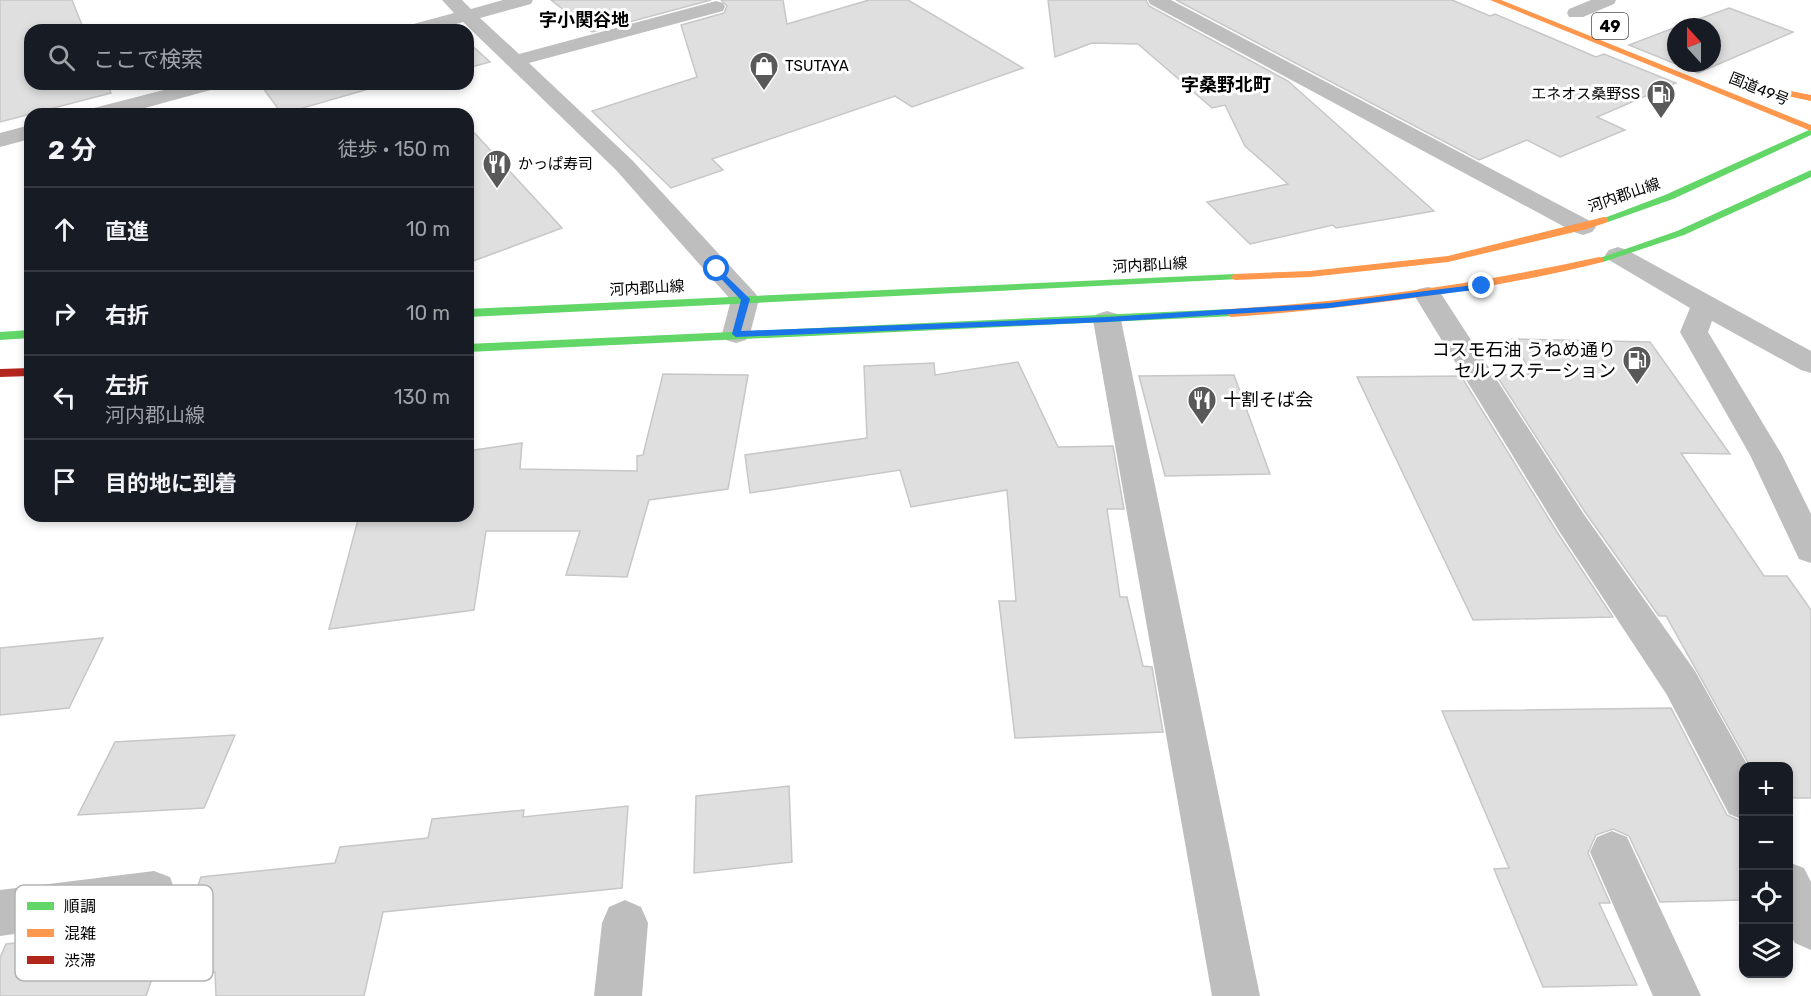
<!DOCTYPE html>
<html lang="ja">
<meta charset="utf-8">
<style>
body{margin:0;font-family:Rubik,"Noto Sans JP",sans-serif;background:#20242c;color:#f1f3f6}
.controls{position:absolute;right:18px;bottom:18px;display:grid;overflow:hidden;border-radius:12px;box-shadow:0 3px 9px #0003}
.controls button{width:54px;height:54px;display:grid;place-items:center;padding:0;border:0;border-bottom:2px solid #363941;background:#171b24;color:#f1f3f6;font:30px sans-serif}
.compass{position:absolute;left:1667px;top:18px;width:54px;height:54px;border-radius:50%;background:#171b24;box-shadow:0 3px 9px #0003;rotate:339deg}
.stop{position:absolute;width:18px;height:18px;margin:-14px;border:4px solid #1a73e8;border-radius:50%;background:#fff}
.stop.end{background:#1a73e8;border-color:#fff;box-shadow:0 2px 6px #0008}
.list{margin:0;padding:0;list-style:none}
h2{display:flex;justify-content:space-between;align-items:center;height:78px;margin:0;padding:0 24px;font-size:26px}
h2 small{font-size:20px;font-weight:400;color:#9ea1a6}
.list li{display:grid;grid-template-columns:39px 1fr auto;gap:18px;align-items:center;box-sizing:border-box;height:84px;padding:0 24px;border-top:2px solid #363941}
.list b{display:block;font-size:22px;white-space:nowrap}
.list p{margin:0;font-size:20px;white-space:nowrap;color:#9ea1a6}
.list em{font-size:20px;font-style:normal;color:#9ea1a6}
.icon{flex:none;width:33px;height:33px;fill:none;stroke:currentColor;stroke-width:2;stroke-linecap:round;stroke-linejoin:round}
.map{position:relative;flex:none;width:1811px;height:996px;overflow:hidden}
.search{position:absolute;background:#171b24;box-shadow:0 3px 9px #0003;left:24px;top:24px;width:450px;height:66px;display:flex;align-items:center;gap:15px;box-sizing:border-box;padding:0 21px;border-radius:18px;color:#9ea1a6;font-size:22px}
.panel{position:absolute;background:#171b24;box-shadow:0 3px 9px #0003;left:24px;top:108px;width:450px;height:414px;border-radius:18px}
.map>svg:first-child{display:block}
</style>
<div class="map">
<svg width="1811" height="996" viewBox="0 0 1811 996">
<rect width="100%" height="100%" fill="#fff"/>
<g fill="#dfdfdf" stroke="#c7c7c7" stroke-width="1.5">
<path d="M 0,0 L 72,0 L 84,30 L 30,30 L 30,84 L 107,84 L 111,93 L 0,122 Z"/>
<path d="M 551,0 L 711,0 L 592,32 Z"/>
<path d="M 721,0 L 783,0 L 787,24 L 869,0 L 908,0 L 1023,68 L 912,107 L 895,96 L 712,159 L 723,170 L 671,188 L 592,111 L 697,77 L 681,25 L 724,13 L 727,6 Z"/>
<path d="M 1048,0 L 1146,0 L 1149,6 L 1288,81 L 1434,211 L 1336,228 L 1333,225 L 1250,244 L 1207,202 L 1288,184 L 1245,146 L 1225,105 L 1212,108 L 1138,44 L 1092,43 L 1055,57 Z"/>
<path d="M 1176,0 L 1452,0 L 1490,16 L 1495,14 L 1596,57 L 1604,54 L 1676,83 L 1597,117 L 1625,130 L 1560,157 L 1527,140 L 1479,160 Z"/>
<path d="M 1729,8 L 1793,32 L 1698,73 L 1629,45 L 1676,27 L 1676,63 L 1712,63 L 1712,27 L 1677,27 Z"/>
<path d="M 468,42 L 490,62 L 468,68 Z"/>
<path d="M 260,84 L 386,84 L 282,114 Z"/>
<path d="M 468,126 L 562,228 L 468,263 Z"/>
<path d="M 1512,339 L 1650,342 L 1730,454 L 1681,453 L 1764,576 L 1787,576 L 1811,610 L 1811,798 L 1788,798 L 1788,766 L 1750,766 L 1666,616 L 1659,616 L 1585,512 L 1496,375 L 1532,374 Z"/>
<path d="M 1018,362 L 1058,447 L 1113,446 L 1124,509 L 1107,509 L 1120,597 L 1127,597 L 1143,666 L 1152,667 L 1163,732 L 1015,738 L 999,601 L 1016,601 L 1007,490 L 911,507 L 900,470 L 750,493 L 745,455 L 867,438 L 864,366 L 934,363 L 935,375 Z"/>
<path d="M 663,374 L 748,375 L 728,489 L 649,500 L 627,577 L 566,575 L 580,531 L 486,531 L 474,610 L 329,629 L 359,516 L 468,516 L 468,451 L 522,443 L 520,469 L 637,471 L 637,456 L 643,455 Z"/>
<path d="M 1234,375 L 1270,474 L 1165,476 L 1139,376 Z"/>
<path d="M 1461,376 L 1557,532 L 1613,617 L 1473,620 L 1357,377 Z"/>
<path d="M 103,638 L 69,708 L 0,715 L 0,648 Z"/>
<path d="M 1671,708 L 1727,815 L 1743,822 L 1743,900 L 1660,902 L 1629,836 L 1613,829 L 1596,835 L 1588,853 L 1610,903 L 1599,903 L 1637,985 L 1543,987 L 1494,869 L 1509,868 L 1442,711 Z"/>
<path d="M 235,735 L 204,808 L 78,815 L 115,742 Z"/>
<path d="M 789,786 L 792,862 L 694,873 L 696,796 Z"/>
<path d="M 628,806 L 622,888 L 383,912 L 364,996 L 216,996 L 215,972 L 152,979 L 146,996 L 0,996 L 0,958 L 6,944 L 86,935 L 82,946 L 180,935 L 201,877 L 335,863 L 340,847 L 428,838 L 432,819 L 524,810 L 523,817 Z"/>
</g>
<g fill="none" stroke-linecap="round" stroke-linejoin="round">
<g fill="#bebebe" fill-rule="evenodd">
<path d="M 442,0 L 462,0 L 471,9 L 503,0 L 533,0 L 531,4 L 480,18 L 519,54 L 716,1 L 723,3 L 725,7 L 723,11 L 529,63 L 632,160 L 755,293 L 759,299 L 750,334 L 746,340 L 736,343 L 726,340 L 722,334 L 731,300 L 616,170 L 463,22 L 435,30 L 403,30 L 406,26 L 454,13 Z"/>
<path d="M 1148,0 L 1171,0 L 1592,222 L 1596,227 L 1592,232 L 1583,235 L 1574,232 L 1150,4 Z"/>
<path d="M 1591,0 L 1616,0 L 1614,4 L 1583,17 L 1569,17 L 1567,13 L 1569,9 Z"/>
<path d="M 187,84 L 221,84 L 218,88 L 123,114 L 87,114 L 90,109 Z"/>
<path d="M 30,125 L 30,139 L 0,147 L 0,133 Z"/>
<path d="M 1618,247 L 1627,250 L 1811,351 L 1811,373 L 1801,370 L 1712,321 L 1708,332 L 1782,455 L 1811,514 L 1811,563 L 1799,559 L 1750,455 L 1680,332 L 1690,308 L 1609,260 L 1605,255 L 1609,250 Z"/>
<path d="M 1428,287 L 1438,289 L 1583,513 L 1695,671 L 1748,766 L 1744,766 L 1744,820 L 1729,814 L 1667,695 L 1559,531 L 1414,295 L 1418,289 Z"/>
<path d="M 1107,311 L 1117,314 L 1121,320 L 1260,996 L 1212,996 L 1093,320 L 1097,314 Z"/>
<path d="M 1612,831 L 1627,837 L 1701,996 L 1653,996 L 1590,852 L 1597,837 Z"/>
<path d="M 1788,862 L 1804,868 L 1811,882 L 1811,950 L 1795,943 L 1788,931 Z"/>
<path d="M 154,871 L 170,877 L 176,893 L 170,909 L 154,915 L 0,936 L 0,890 Z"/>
<path d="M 625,900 L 641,907 L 648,923 L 642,996 L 594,996 L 602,923 L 609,907 Z"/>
</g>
<g fill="#63d668" fill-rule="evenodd">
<path d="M 1811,129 L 1811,135 L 1673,199 L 1608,222 L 1600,222 L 1599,220 L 1665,195 Z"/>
<path d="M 1811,170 L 1811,177 L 1684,235 L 1603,262 L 1595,262 L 1594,260 L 1677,231 Z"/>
<path d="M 1235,274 L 1240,277 L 1239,279 L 468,317 L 468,309 Z"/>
<path d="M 1231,309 L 1235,310 L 1235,316 L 468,352 L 468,344 Z"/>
<path d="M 30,330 L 30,338 L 0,340 L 0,332 Z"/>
</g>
<g fill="#ff974d" fill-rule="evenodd">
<path d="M 1490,0 L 1501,0 L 1811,125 L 1811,131 Z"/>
<path d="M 1776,88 L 1811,95 L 1811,101 L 1773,93 L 1772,91 Z"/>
<path d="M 1604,217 L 1608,218 L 1608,222 L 1587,229 L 1448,262 L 1310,277 L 1235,280 L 1230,277 L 1235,274 L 1310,271 L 1448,256 Z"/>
<path d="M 1599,257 L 1603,258 L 1603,262 C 1481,292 1356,308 1231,317 L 1225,313 L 1231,309 C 1355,301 1477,284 1599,257 Z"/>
</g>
<path fill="#b3261e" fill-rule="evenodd" d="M 30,368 L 30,376 L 0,377 L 0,369 Z"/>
</g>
<path fill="#1a73e8" d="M 717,267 L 750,299 L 741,331 L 1107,317 L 1329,303 L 1482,284 L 1486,286 L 1482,289 L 1329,308 L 1107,322 L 736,337 L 732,334 L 741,300 L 714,271 L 713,269 Z"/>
<defs>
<g id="shop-pin" transform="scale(1.5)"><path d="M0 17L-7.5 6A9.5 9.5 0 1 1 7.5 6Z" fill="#595959" stroke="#fff"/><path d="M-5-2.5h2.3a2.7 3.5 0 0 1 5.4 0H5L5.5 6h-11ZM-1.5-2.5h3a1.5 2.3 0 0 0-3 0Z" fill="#fff"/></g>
<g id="fuel-pin" transform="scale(1.5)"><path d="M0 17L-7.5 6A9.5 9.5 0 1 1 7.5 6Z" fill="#595959" stroke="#fff"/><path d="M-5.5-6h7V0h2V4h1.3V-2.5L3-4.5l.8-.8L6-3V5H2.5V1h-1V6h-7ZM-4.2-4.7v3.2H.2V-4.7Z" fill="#fff"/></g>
<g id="restaurant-pin" transform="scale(1.5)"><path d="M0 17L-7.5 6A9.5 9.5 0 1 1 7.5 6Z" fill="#595959" stroke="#fff"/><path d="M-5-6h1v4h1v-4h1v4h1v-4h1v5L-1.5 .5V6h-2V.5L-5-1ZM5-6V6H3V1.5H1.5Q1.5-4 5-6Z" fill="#fff"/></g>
</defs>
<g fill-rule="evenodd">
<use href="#shop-pin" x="764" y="66"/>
<use href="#fuel-pin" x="1661" y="94"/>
<use href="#restaurant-pin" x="497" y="164"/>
<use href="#fuel-pin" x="1637" y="360"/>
<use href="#restaurant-pin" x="1202" y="400"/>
</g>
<g text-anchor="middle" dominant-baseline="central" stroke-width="6" stroke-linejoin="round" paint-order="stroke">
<g font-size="15" fill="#000" stroke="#fff" text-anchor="start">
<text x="785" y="66">TSUTAYA</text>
<text x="1640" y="94" text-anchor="end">エネオス桑野SS</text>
<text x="518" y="164">かっぱ寿司</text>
</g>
<g font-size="15" fill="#000" stroke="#fff">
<text transform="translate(1759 89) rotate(22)">国道49号</text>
<text transform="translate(1624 195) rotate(-19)">河内郡山線</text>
<text transform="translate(1150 265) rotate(-3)">河内郡山線</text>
<text transform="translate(647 288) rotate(-3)">河内郡山線</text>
</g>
<rect fill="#fff" stroke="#4c4c4c" stroke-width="1.5" x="1592" y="13" width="36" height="26" rx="4.5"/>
<g font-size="16" font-weight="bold" fill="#000">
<text x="1610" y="26">49</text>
</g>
<g font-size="18" font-weight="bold" fill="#000" stroke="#fff">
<text x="584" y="20">字小関谷地</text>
<text x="1226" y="85">字桑野北町</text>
</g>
<g font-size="18" fill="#000" stroke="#fff" text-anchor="end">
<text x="1616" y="350">コスモ石油 うねめ通り<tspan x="1616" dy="21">セルフステーション</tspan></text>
<text x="1223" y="400" text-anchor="start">十割そば会</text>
</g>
</g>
<rect x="15" y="885" width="198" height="96" rx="9" fill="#fff" stroke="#b2b2b2" stroke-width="1.5"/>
<rect x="27" y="902" width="27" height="8" fill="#63d668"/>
<rect x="27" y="929" width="27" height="8" fill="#ff974d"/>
<rect x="27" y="956" width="27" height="8" fill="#b3261e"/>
<g font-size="16" fill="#000">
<text x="64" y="912">順調</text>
<text x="64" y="939">混雑</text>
<text x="64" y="966">渋滞</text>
</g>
</svg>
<div class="controls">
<button>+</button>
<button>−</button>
<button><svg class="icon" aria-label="locate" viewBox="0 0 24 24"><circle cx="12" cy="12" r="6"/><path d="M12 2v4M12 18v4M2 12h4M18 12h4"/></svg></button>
<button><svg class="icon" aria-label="layers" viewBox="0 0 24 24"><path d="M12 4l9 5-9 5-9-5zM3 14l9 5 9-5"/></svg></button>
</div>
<svg class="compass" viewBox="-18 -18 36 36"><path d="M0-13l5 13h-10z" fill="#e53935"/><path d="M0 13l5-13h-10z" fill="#9ea1a6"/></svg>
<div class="stop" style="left:717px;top:269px"></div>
<div class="stop end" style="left:1482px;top:286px"></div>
<div class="search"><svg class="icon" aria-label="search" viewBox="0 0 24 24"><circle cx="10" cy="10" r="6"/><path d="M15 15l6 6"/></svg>ここで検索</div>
<section class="panel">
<h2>2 分<small>徒歩 · 150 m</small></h2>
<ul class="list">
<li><svg class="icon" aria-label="ahead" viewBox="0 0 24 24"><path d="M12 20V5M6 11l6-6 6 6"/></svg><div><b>直進</b></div><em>10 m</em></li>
<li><svg class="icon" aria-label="right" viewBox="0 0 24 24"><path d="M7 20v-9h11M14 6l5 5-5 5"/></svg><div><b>右折</b></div><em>10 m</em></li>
<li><svg class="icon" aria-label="left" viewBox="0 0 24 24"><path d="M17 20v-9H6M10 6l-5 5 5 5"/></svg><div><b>左折</b><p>河内郡山線</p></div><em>130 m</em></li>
<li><svg class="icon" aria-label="arrive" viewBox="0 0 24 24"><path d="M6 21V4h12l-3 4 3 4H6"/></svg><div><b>目的地に到着</b></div></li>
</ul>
</section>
</div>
